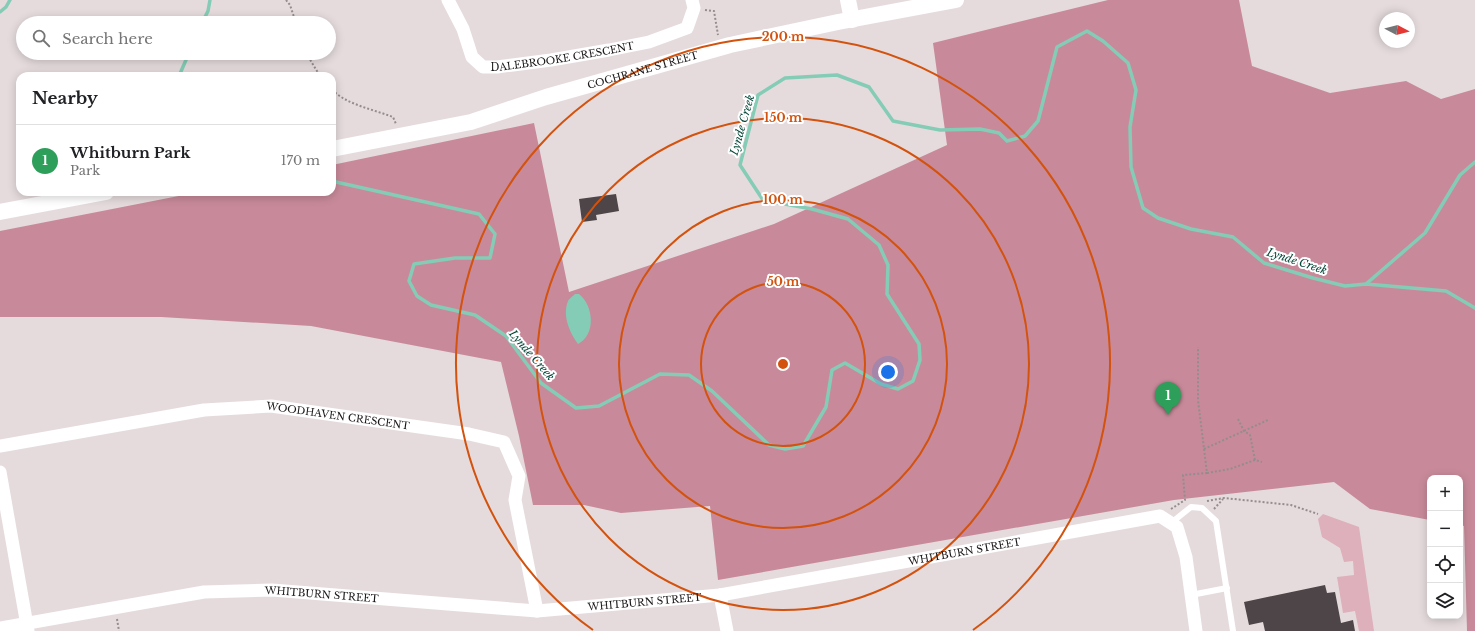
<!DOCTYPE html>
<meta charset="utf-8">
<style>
body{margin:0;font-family:"Libre Baskerville",serif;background:#f2f2f2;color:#202124}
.controls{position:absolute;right:12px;bottom:12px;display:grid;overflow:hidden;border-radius:8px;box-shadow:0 2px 10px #0003}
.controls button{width:36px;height:36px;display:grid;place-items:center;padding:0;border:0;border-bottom:1px solid #e0e0e0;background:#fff;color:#202124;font:20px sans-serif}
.compass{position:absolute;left:1379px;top:12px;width:36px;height:36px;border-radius:50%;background:#fff;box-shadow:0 2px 10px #0003;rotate:97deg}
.you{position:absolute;left:888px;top:372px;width:14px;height:14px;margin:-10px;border:3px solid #fff;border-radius:50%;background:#1a73e8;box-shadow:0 0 0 6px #1a73e833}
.badge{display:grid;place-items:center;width:26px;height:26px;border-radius:50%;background:#b45309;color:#fff;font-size:13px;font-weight:700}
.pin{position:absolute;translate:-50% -33px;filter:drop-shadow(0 1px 2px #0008)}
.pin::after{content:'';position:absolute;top:21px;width:14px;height:12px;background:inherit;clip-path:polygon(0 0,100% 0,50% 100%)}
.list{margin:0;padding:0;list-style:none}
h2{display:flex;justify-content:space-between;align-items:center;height:52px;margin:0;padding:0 16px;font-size:17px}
h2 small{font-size:13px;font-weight:400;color:#757577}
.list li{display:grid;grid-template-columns:26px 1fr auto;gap:12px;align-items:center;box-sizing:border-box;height:72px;padding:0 16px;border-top:1px solid #e0e0e0}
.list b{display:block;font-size:15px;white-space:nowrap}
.list p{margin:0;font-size:13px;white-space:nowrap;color:#757577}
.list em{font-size:13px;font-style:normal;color:#757577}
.icon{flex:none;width:22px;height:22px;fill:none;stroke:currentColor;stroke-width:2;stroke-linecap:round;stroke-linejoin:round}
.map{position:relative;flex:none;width:1475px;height:631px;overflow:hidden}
.search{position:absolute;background:#fff;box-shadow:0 2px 10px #0003;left:16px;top:16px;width:320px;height:44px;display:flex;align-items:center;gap:10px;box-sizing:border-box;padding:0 14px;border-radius:22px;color:#757577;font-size:15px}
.panel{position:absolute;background:#fff;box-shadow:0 2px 10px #0003;left:16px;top:72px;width:320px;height:124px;border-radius:12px}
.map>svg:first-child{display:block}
</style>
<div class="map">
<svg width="1475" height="631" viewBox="0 0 1475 631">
<rect width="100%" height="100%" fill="#e5dbdd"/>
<path fill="#ddb0bb" d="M 1323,514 L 1359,527 L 1374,631 L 1359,631 L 1355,611 L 1343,613 L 1337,577 L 1354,575 L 1353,561 L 1344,562 L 1340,548 L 1322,537 L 1318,519 Z"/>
<path fill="#c88a9a" d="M 1108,0 L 1239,0 L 1252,66 L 1330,93 L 1406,81 L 1441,99 L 1475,89 L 1475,631 L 1467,631 L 1464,526 L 1460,525 L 1460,478 L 1430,478 L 1430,520 L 1370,509 L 1334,482 L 1174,500 L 718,580 L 710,506 L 621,513 L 584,505 L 533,505 L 519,436 L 501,362 L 311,326 L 161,317 L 0,317 L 0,231 L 199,192 L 332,192 L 332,165 L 534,123 L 569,292 L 774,224 L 947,145 L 933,43 Z"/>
<path fill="#84ccb6" d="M 575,294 L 579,294 C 594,306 596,335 578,344 C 570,333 562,316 568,301 C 569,299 573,296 575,294 Z"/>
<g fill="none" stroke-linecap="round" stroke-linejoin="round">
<g stroke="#84ccb6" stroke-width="3.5">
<path d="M 0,12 L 6,7 L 10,0"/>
<path d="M 202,23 L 208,11 L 210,0"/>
<path d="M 179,76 L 189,53"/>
<path d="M 332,178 L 336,182 L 479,214 L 495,234 L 490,258 L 455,258 L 414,264 L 409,281 L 417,296 L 431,305 L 475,315 L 506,336 L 541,383 L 576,408 L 599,406 L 660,374 L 689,375 L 712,391 L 769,445 L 785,449 L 803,446 L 826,407 L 832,370 L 845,363 L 881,384 L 898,389 L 913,381 L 920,360 L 919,344 L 887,294 L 888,265 L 879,245 L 848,219 L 812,209 L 763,200 L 740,165 L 758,95 L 785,78 L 837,75 L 869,87 L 893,121 L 940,130 L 980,129 L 999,133 L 1007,141 L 1025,136 L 1038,121 L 1057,47 L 1087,31 L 1103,41 L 1128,63 L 1136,90 L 1130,127 L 1131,167 L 1143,208 L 1158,218 L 1191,229 L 1233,237 L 1264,263 L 1313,278 L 1345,286 L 1366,284 L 1446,291 L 1475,308"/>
<path d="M 1366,284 L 1425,233 L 1460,175 L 1475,162"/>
</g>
</g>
<g fill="#4d4547">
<path d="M 616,194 L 619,211 L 596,215 L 597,220 L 582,222 L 579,199 Z"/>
<path d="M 1325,585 L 1327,593 L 1335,592 L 1341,623 L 1353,620 L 1355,631 L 1265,631 L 1263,622 L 1249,625 L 1244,602 Z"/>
</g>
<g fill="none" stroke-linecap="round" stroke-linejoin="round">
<g stroke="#948c8e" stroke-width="2" stroke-dasharray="2 2" stroke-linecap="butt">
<path d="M 286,0 L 290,5 L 296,23"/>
<path d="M 705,10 L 714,11 L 718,35"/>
<path d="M 306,53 L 320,76"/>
<path d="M 332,90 C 348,105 372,109 393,117 L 396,124"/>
<path d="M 1238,419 L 1244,431 L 1250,435 L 1255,460 L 1262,462"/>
<path d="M 1204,449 L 1268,420"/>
<path d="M 1207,473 L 1230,469 L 1255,460"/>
<path d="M 1207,501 L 1224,498 L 1291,505 L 1318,514"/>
<path d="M 1171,509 L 1185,500 L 1183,475 L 1207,473 L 1198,400 L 1198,347"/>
<path d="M 1214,509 L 1223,499"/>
<path d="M 117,619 L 119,631"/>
</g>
<g stroke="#fff" stroke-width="6">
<path d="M 1171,523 L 1191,507 L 1202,508 L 1216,521 L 1233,631"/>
<path d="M 1191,595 L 1227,588"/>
</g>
<g stroke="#fff" stroke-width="13">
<path id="s1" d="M 448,0 L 463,29 L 472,57 L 483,67 L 497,67 L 551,60 L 609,50 L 649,42 L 687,28 L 694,8 L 692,0"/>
<path id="s2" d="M 0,446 L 204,410 L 271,406 L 469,434 L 504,442 L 519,476 L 515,500 L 537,611"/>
<path d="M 0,472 L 28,631"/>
<path d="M 720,595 L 727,631"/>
<path id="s3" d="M 0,628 L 204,592 L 272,590 L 537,611 L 720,595 L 1160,516 L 1177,527 L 1186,557 L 1196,631"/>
</g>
<g stroke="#fff" stroke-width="16">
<path d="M 848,0 L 852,20"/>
<path id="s4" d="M 332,149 L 471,122 L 546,97 L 730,45 L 838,22 L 956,0"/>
<path d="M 0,212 L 106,192"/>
</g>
</g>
<g fill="none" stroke="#d3520d" stroke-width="2">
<circle cx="783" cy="364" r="82"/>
<circle cx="783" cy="364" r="164"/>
<circle cx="783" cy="364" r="246"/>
<path d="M593 630A327 327 0 1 1 973 630"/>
</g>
<g text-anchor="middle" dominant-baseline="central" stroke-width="4" stroke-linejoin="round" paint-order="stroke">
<g font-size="10" fill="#1a1717" stroke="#fff">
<text stroke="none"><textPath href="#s1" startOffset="157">DALEBROOKE CRESCENT</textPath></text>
<text stroke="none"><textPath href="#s4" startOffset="321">COCHRANE STREET</textPath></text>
<text stroke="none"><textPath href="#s2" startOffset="342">WOODHAVEN CRESCENT</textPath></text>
<text stroke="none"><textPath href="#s3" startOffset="973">WHITBURN STREET</textPath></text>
<text stroke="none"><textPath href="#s3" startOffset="325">WHITBURN STREET</textPath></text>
<text stroke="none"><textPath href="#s3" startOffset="649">WHITBURN STREET</textPath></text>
</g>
<g font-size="11" font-style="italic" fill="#044638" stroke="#fff">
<text transform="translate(742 125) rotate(-74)">Lynde Creek</text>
<text transform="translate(1297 261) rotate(18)">Lynde Creek</text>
<text transform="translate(532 355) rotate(49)">Lynde Creek</text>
</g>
</g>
<circle cx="783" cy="364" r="6" fill="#d3520d" stroke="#fff" stroke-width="2"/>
<g font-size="12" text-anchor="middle" font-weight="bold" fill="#d3520d" stroke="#fff" stroke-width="4" stroke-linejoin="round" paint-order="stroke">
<text x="783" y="41">200 m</text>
<text x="783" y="122">150 m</text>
<text x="783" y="204">100 m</text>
<text x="783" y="286">50 m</text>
</g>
</svg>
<div class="controls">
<button>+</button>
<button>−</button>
<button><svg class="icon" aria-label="locate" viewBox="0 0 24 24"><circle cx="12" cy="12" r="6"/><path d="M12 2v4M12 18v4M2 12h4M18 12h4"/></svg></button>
<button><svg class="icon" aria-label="layers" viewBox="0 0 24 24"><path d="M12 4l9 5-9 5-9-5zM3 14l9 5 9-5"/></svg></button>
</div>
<svg class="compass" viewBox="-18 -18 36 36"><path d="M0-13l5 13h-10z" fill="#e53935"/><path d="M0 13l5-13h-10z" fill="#757577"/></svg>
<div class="you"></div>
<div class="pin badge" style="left:1168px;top:415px;background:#2e9e5b">1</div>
<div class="search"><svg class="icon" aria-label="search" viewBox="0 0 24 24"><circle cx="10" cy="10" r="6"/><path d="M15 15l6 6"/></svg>Search here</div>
<section class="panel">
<h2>Nearby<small></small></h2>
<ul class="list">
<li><span class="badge" style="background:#2e9e5b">1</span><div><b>Whitburn Park</b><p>Park</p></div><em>170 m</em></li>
</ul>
</section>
</div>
